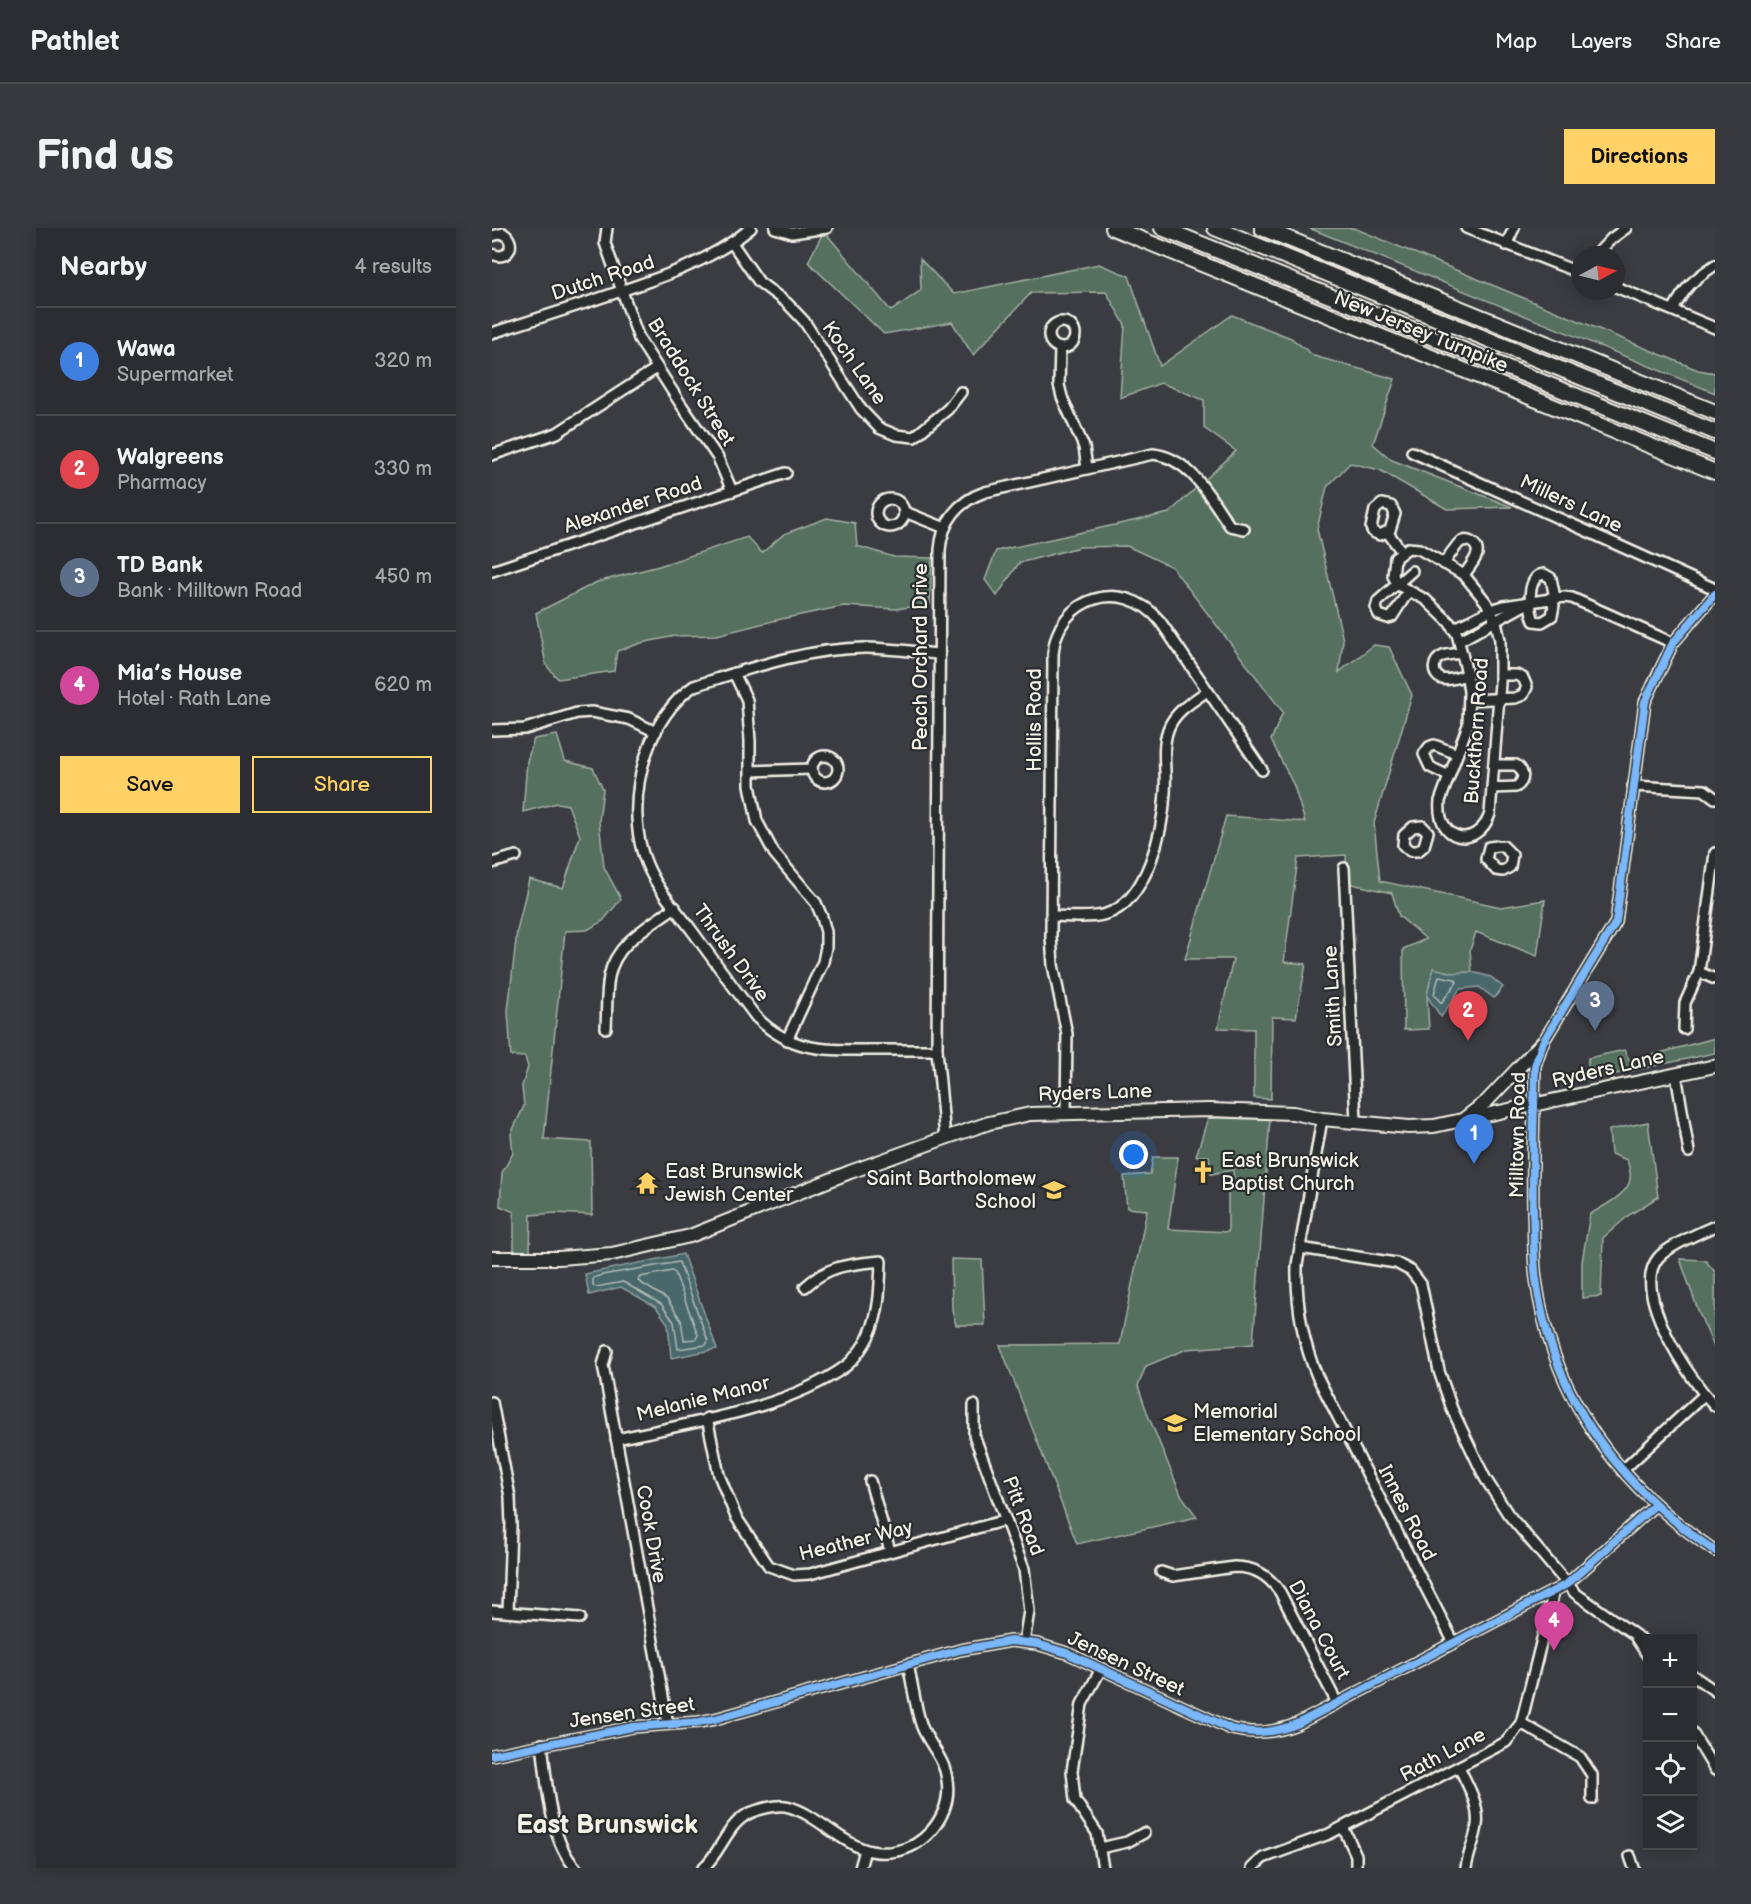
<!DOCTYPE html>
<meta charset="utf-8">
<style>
body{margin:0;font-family:"Balsamiq Sans",sans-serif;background:#38393e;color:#f1f3f6}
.controls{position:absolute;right:18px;bottom:18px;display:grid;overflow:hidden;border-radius:0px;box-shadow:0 3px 15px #0003}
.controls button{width:54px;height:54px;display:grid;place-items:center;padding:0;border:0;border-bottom:2px solid #48494d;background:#2c2d32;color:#f1f3f6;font:30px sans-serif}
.compass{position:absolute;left:1079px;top:18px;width:54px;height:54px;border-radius:50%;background:#2c2d32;box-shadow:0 3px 15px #0003;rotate:83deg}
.you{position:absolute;left:642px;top:927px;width:21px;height:21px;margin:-15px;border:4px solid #fff;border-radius:50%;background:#1a73e8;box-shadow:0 0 0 9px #1a73e833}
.badge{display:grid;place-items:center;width:39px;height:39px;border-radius:50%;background:#ffd166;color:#fff;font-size:20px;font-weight:700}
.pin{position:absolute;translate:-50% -50px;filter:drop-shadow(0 2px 3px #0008)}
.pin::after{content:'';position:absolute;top:32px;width:21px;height:18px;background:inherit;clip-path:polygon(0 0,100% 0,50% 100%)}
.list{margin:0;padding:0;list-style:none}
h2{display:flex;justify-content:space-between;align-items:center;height:78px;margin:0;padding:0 24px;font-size:26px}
h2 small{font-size:20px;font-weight:400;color:#a6a8ac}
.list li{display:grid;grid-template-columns:39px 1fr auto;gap:18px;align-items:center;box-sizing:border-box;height:108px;padding:0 24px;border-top:2px solid #48494d}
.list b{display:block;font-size:22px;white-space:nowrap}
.list p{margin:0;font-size:20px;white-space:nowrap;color:#a6a8ac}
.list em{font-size:20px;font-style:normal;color:#a6a8ac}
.actions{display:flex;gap:12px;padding:18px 24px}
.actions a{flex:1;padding:14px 0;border:2px solid #ffd166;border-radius:0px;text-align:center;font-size:21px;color:#ffd166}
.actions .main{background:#ffd166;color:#111}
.icon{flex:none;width:33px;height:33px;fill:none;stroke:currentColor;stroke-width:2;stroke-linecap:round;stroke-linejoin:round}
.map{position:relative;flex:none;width:1223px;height:1640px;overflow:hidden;border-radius:0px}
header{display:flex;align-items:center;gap:36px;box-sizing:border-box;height:84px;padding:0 30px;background:#2c2d32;border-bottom:2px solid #48494d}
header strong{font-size:28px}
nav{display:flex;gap:33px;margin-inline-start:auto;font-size:21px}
.intro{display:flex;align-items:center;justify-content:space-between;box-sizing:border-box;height:144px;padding:0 36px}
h1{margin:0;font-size:42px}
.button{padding:15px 27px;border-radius:0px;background:#ffd166;color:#111;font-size:21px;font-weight:700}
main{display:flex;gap:36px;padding:0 36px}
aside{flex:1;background:#2c2d32;border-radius:0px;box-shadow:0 3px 15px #0003}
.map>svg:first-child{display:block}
</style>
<header>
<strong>Pathlet</strong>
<nav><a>Map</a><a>Layers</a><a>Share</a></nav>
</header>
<div class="intro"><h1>Find us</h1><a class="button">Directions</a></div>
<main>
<aside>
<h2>Nearby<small>4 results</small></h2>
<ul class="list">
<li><span class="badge" style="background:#3f7fe0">1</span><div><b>Wawa</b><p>Supermarket</p></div><em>320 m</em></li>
<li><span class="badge" style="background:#e0444e">2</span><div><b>Walgreens</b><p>Pharmacy</p></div><em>330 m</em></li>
<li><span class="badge" style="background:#5c6f8a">3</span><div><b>TD Bank</b><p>Bank · Milltown Road</p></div><em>450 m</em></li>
<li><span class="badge" style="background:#d1479c">4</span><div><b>Mia’s House</b><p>Hotel · Rath Lane</p></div><em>620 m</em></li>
</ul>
<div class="actions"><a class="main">Save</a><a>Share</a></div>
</aside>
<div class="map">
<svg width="1223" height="1640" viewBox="0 0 1223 1640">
<rect width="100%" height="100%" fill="#3a3c42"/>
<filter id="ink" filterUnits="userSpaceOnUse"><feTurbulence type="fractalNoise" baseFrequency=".0167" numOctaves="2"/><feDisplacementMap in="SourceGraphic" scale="12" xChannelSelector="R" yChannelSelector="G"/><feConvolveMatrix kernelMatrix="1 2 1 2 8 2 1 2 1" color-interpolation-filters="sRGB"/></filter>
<g filter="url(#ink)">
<g fill="#54705f" stroke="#a4b0a4" stroke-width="1.5">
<path d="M 817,0 L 862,0 L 1206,142 L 1223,145 L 1223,165 Z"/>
<path d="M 332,3 L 399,83 L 429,62 L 428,31 L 462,66 L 607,36 L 637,48 L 668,138 L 740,87 L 799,110 L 822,128 L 903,151 L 881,216 L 900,232 L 1020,279 L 955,281 L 888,242 L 858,235 L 835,259 L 825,301 L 851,412 L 847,444 L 882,417 L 897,419 L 920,467 L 882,595 L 888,653 L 1009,679 L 1053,672 L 1045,728 L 984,704 L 978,722 L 980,744 L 961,745 L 941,740 L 935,768 L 937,801 L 912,802 L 911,721 L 934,711 L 907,688 L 900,665 L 855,655 L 854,627 L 806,630 L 792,734 L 814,736 L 804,790 L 780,789 L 779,871 L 762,870 L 762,801 L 726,800 L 741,731 L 693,731 L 734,588 L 813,594 L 802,558 L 779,512 L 791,484 L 680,339 L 635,318 L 588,319 L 527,335 L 505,368 L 493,352 L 504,323 L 677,285 L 744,223 L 712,200 L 712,172 L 669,155 L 628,170 L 633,97 L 614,64 L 539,65 L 481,127 L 460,94 L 392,106 L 316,34 Z"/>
<path d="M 335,290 L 363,295 L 365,318 L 402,329 L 440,330 L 438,376 L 404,381 L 352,378 L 289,391 L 225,407 L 183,408 L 149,415 L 125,423 L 122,443 L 66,451 L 54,437 L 44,385 L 105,354 L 167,338 L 255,309 L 270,325 L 292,306 Z"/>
<path d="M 65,507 L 73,533 L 101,540 L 111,561 L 107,593 L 112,639 L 129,671 L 111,693 L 95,702 L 73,703 L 52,911 L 99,914 L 100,987 L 64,985 L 39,987 L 38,1024 L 22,1022 L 22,984 L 8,978 L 10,945 L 21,925 L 19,906 L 32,878 L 30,858 L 36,839 L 33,829 L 19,828 L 16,783 L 25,703 L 37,651 L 71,660 L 88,608 L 76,577 L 65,575 L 31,584 L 35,533 L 42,511 Z"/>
<path d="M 1223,810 L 1223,825 L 1096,852 L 1096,830 L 1132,822 L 1138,833 Z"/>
<path d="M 716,890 L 778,891 L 761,1116 L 695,1121 L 654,1138 L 646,1158 L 656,1187 L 689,1267 L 705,1289 L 585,1316 L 508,1117 L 628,1116 L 655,982 L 635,980 L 632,948 L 658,946 L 661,929 L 686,929 L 676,1001 L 736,1004 L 736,962 L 742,961 L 741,942 L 719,946 L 717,928 L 704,928 Z"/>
<path d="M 1156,894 L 1166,969 L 1137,987 L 1111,1010 L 1109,1068 L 1090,1070 L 1090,1034 L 1098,986 C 1110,979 1137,966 1138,951 C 1139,945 1137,938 1135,932 L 1119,926 L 1117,902 Z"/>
<path d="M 459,1031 L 490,1032 L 493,1097 L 464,1097 L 460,1082 Z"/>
<path d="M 1188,1031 L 1213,1032 L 1223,1044 L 1223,1121 L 1207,1085 Z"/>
</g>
<g fill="#4a686c" stroke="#8e9f9e" stroke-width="1.5">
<path d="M 941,740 L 961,745 L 980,744 L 999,749 L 1011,759 L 1002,770 L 987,759 L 968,761 L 949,789 L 935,768 Z"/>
<path d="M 191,1026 L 225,1121 L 179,1130 L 176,1096 L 164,1079 L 129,1059 L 97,1067 L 93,1046 Z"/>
</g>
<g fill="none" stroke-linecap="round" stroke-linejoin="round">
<g stroke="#b0bab6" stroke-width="1.5">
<path d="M 947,748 L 963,751 L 965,754 L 949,775 L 942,766 Z"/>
<path d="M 187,1034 L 216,1113 L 214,1117 L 186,1121 L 182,1094 L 169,1076 L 131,1054 L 104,1059 L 101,1057 L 101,1050 L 110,1047 Z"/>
<path d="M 180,1043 L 183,1045 L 206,1107 L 204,1111 L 192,1112 L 189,1092 L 175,1071 L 146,1053 L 148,1049 Z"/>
</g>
<g stroke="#f4f1e8" stroke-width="14">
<g id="minor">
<path d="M 115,0 L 113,15 L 147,111 L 188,175 L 226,230 L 240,263"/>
<path d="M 283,0 L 300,5 L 335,0"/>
<path d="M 974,0 L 1088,45"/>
<path d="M 0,8 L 11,5 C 26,15 16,34 0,26"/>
<path d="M 240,15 L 267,54 L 295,75 L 312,93 L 369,181 L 387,200 L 404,207 L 422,209 L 456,181 L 469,164"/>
<path d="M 1014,17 L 1022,0"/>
<path d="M 1104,27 L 1119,11 L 1134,0"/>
<path d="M 1124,59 L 1223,100"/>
<path d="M 1181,82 C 1194,58 1201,52 1223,37"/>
<circle cx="570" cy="107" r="13"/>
<path d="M 0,105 C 38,93 76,81 114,68 C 165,51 217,35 259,0"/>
<path d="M 568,120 L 567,157 L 570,169 L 592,219 L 595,240"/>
<path d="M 920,224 L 1223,361"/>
<path d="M 0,227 L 65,205 L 165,140"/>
<circle cx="398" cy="285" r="14"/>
<path d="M 890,276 L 899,278 L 903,286 L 898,302 L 888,307 L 881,304 L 879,300 L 883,282 Z"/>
<path d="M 413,284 L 453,300"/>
<path d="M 896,305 L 910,324"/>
<path d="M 916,320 L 927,321 L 972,347 L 994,374 L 1004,394 L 1008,412 L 1008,455 L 998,586 C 985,622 944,614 948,573 L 976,497 L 977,464 L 974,442 L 965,406 L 957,394 L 934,372 L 906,357 L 901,348 L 903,330 Z"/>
<path d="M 952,336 C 956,329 961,322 966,316 C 973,308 987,315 985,326 C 983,333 976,341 972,347"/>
<path d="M 0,343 L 294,245"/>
<path d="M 916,364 L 900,389 L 896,390 L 887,387 L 884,380 L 886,373 L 920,343"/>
<path d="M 1223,366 L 1181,415 L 1153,474 L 1124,694 L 1051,814 L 1043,838 C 1042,886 1040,935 1041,983 C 1042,1006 1041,1029 1044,1051 C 1060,1169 1127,1258 1223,1323"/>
<path d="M 1058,370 L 1062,377 L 1060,388 L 1050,394 L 1042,393 C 1037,380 1034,348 1052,346 L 1059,350 L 1063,370"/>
<path d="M 961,401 L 999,382 L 1012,378 L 1072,369 L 1080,370 L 1181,415"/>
<path d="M 967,413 L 1036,375"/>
<path d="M 970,425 C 964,426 957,426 951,428 C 940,432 939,447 950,451 C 957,453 968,449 975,447"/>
<path d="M 242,445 L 255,472 L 258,513 L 258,557 L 265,593 L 282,625 L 324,675 L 330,689 L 334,704 L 334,719 L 331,734 L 295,812"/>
<path d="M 977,472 L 1023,470 L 1031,467 L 1035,459 L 1031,450 L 1024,447 L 1008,447"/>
<path d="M 0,502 L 33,501 L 85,485 L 100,484 L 137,491 L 164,504"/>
<circle cx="333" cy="541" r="13"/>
<path d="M 259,543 L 320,541"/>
<path d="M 957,548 L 938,539 L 932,526 L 937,519 L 942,517 L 965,526"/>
<path d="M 1141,558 L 1212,562 L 1223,570"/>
<path d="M 1000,560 L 1024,559 C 1033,553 1033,543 1024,537 L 1002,537"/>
<path d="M 930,598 L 936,604 L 932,618 L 926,623 L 918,623 L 911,617 L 912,607 L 921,599 Z"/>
<path d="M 1005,618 L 1011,618 L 1020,627 L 1018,639 L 1011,643 L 1004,642 L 994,631 L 997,619 Z"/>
<path d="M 0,635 L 24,628"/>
<path d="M 852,640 L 864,893"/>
<path d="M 559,688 C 574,688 600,691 614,686 C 655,674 671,602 673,565 C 675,543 668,517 678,497 C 686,481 702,473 715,463"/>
<path d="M 1207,744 L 1223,751"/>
<path d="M 114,800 C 115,783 114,766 117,749 C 123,715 157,698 183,679"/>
<path d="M 1192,801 L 1193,775 L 1207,744 L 1223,625"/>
<path d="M 445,822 C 422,822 399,822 376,822 C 330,822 298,823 264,789 C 243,761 222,733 201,704 C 188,686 171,668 161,649 C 140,612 141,563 155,524 C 163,500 180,472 202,458 C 256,441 316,420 373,420 C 398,420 423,424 447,426"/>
<path d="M 1184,846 L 1197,924"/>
<path d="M 574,885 L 575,806 L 561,737 L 559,709 L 561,426 C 565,369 631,348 668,393 L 770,542"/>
<path d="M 830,891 L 805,1037 C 804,1077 810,1112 825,1148 L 962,1415"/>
<path d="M 453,910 L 445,822 L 448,322 C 450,294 466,273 493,264 L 661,226 C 699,230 718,270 738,298 L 752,301"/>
<path d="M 1223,998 C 1209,1004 1175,1019 1166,1030 C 1138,1064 1198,1152 1223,1178"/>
<path d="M 808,1020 L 904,1035 L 919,1043 L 929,1056 L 947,1143 L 960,1181 L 993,1250 L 1016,1286 L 1083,1365 L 1156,1416"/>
<path d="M 115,1123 L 111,1137 L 176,1496"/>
<path d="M 0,1174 L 18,1269 L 19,1298 L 16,1384"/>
<path d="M 482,1177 L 482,1207 L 532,1341 L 537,1383 L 532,1414"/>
<path d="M 215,1190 L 227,1247 L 244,1289 L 277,1338 L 302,1347 L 318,1346 L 514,1292"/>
<path d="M 124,1211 C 197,1195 293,1182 354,1138 C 362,1132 374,1115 378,1105 C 388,1083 388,1057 389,1033 C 358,1036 337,1037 313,1059"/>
<path d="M 1130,1243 L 1212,1167"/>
<path d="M 378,1253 L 398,1323"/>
<path d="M 669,1344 L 681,1348 L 742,1339 C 763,1339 776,1347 788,1364 L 845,1475"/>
<path d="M 0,1383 L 88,1390"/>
<path d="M 1144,1410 L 1156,1428"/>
<path d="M 609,1441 L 590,1476 L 580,1543 L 583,1572 L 605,1605 L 611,1640"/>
<path d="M 1200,1447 L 1223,1463"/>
<path d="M 1029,1495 L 1088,1529 L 1100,1547 L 1100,1571"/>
<path d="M 1200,1504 L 1223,1542"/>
<path d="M 50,1516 C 55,1553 57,1613 84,1640"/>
<path d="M 0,1527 L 141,1499 L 207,1494 L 223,1491 L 468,1422 L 519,1413 L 545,1416 L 575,1425 L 739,1501 C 763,1507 784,1505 807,1495 L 1075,1356 L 1163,1277"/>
<path d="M 967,1539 C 976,1558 988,1577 985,1598 C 983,1612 976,1626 974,1640"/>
<path d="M 851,1599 L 864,1627 L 864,1640"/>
<path d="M 608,1620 L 635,1614 L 652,1605"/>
<path d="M 1138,1628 L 1142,1640"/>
<path d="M 211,1640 C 229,1625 235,1595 258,1585 C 267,1581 283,1577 293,1578 C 301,1579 308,1583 314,1586 C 344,1603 367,1631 404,1623 C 418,1621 430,1613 439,1603 C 451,1589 458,1571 455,1552 C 453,1531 438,1518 430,1499 C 423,1480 421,1457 416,1437"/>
<path d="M 368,1640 L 373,1622"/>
<path d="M 760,1640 L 771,1630 L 837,1606 L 1014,1514 L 1029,1495 L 1062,1363"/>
</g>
</g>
<g stroke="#f4f1e8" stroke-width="16">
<g id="major">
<path d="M 973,890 L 995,873 L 1051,814"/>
<path d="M 0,1030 L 67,1030 L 120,1026 L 198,1008 L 358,944 L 453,910 L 497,895 L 538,886 L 718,882 L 801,885 L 830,891 L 917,899 L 942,898 L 1223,838"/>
</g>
</g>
<g stroke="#f4f1e8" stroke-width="18">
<g id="highway">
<path d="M 621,0 L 1223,244"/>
<path d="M 670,0 L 1223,224"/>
<path d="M 723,0 L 1223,204"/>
<path d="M 770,0 L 1223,184"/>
</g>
</g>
<use href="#minor" stroke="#2a2d2e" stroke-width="9"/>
<use href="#major" stroke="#2a2d2e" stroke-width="12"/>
<use href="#highway" stroke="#2a2d2e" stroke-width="14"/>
<g stroke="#2a2d2e" stroke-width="11">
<g id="cycleway">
<path d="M 1223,366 L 1181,415 L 1153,474 L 1124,694 L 1051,814 L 1043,838 C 1042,886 1040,935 1041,983 C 1042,1006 1041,1029 1044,1051 C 1060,1169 1127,1258 1223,1323"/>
<path d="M 0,1527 L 141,1499 L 207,1494 L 223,1491 L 468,1422 L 519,1413 L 545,1416 L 575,1425 L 739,1501 C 763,1507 784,1505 807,1495 L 1075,1356 L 1163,1277"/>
</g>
</g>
<use href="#cycleway" stroke="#7ab7fb" stroke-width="8"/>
</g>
</g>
<defs>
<g id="church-bare" transform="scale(1.8)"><path d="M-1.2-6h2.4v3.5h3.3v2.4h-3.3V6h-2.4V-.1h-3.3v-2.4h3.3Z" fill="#ffd166" stroke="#2a2d2e" stroke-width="2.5" paint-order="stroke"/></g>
<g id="temple-bare" transform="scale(1.8)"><path d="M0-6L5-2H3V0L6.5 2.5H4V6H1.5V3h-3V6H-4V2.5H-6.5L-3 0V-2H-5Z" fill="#ffd166" stroke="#2a2d2e" stroke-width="2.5" paint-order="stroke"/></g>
<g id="school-bare" transform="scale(1.8)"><path d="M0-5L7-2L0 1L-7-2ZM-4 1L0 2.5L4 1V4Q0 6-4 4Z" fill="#ffd166" stroke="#2a2d2e" stroke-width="2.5" paint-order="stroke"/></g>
</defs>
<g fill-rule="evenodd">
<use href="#church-bare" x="711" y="944"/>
<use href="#temple-bare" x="155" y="955"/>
<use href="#school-bare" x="562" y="962"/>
<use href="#school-bare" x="683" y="1195"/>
</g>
<g text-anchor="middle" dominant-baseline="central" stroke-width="4.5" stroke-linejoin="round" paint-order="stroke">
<g font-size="20" fill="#f4f1e8" stroke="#2a2d2e">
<text transform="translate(111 50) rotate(-18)">Dutch Road</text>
<text transform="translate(929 104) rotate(22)">New Jersey Turnpike</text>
<text transform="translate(362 135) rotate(55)">Koch Lane</text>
<text transform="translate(199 154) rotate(58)">Braddock Street</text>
<text transform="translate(1079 276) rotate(25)">Millers Lane</text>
<text transform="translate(141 277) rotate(-18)">Alexander Road</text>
<text transform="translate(429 429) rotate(-90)">Peach Orchard Drive</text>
<text transform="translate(543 492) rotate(-90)">Hollis Road</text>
<text transform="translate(985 503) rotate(-86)">Buckthorn Road</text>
<text transform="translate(239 725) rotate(54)">Thrush Drive</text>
<text transform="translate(841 768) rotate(-93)">Smith Lane</text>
<text transform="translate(1116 841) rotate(-13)">Ryders Lane</text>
<text transform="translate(603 865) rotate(-2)">Ryders Lane</text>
<text transform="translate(1026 907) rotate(-89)">Milltown Road</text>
<text transform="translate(211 1171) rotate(-14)">Melanie Manor</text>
<text transform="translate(915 1285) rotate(63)">Innes Road</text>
<text transform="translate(531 1288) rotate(69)">Pitt Road</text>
<text transform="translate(159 1306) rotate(80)">Cook Drive</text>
<text transform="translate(364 1313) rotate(-14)">Heather Way</text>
<text transform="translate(827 1402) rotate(62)">Diana Court</text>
<text transform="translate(634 1436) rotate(25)">Jensen Street</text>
<text transform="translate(140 1485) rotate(-8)">Jensen Street</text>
<text transform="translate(951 1527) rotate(-28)">Rath Lane</text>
</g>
<g font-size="20" fill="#f4f1e8" stroke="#2a2d2e" text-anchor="start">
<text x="729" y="933">East Brunswick<tspan x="729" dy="23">Baptist Church</tspan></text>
<text x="173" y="944">East Brunswick<tspan x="173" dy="23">Jewish Center</tspan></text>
<text x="544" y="951" text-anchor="end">Saint Bartholomew<tspan x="544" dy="23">School</tspan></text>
<text x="701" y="1184">Memorial<tspan x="701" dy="23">Elementary School</tspan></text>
</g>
<g font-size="26" font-weight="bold" fill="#f4f1e8" stroke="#2a2d2e">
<text x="115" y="1597">East Brunswick</text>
</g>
</g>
</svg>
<div class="controls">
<button>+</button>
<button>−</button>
<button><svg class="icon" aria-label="locate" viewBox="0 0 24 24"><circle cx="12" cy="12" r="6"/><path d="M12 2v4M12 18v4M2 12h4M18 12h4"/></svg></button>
<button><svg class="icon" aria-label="layers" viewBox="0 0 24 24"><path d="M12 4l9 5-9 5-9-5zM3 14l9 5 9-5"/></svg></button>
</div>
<svg class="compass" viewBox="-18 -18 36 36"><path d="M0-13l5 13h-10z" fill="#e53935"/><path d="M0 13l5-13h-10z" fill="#a6a8ac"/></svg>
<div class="you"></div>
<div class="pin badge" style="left:982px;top:936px;background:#3f7fe0">1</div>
<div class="pin badge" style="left:976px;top:813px;background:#e0444e">2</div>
<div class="pin badge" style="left:1103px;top:803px;background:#5c6f8a">3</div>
<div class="pin badge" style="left:1062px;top:1423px;background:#d1479c">4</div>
</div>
</main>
